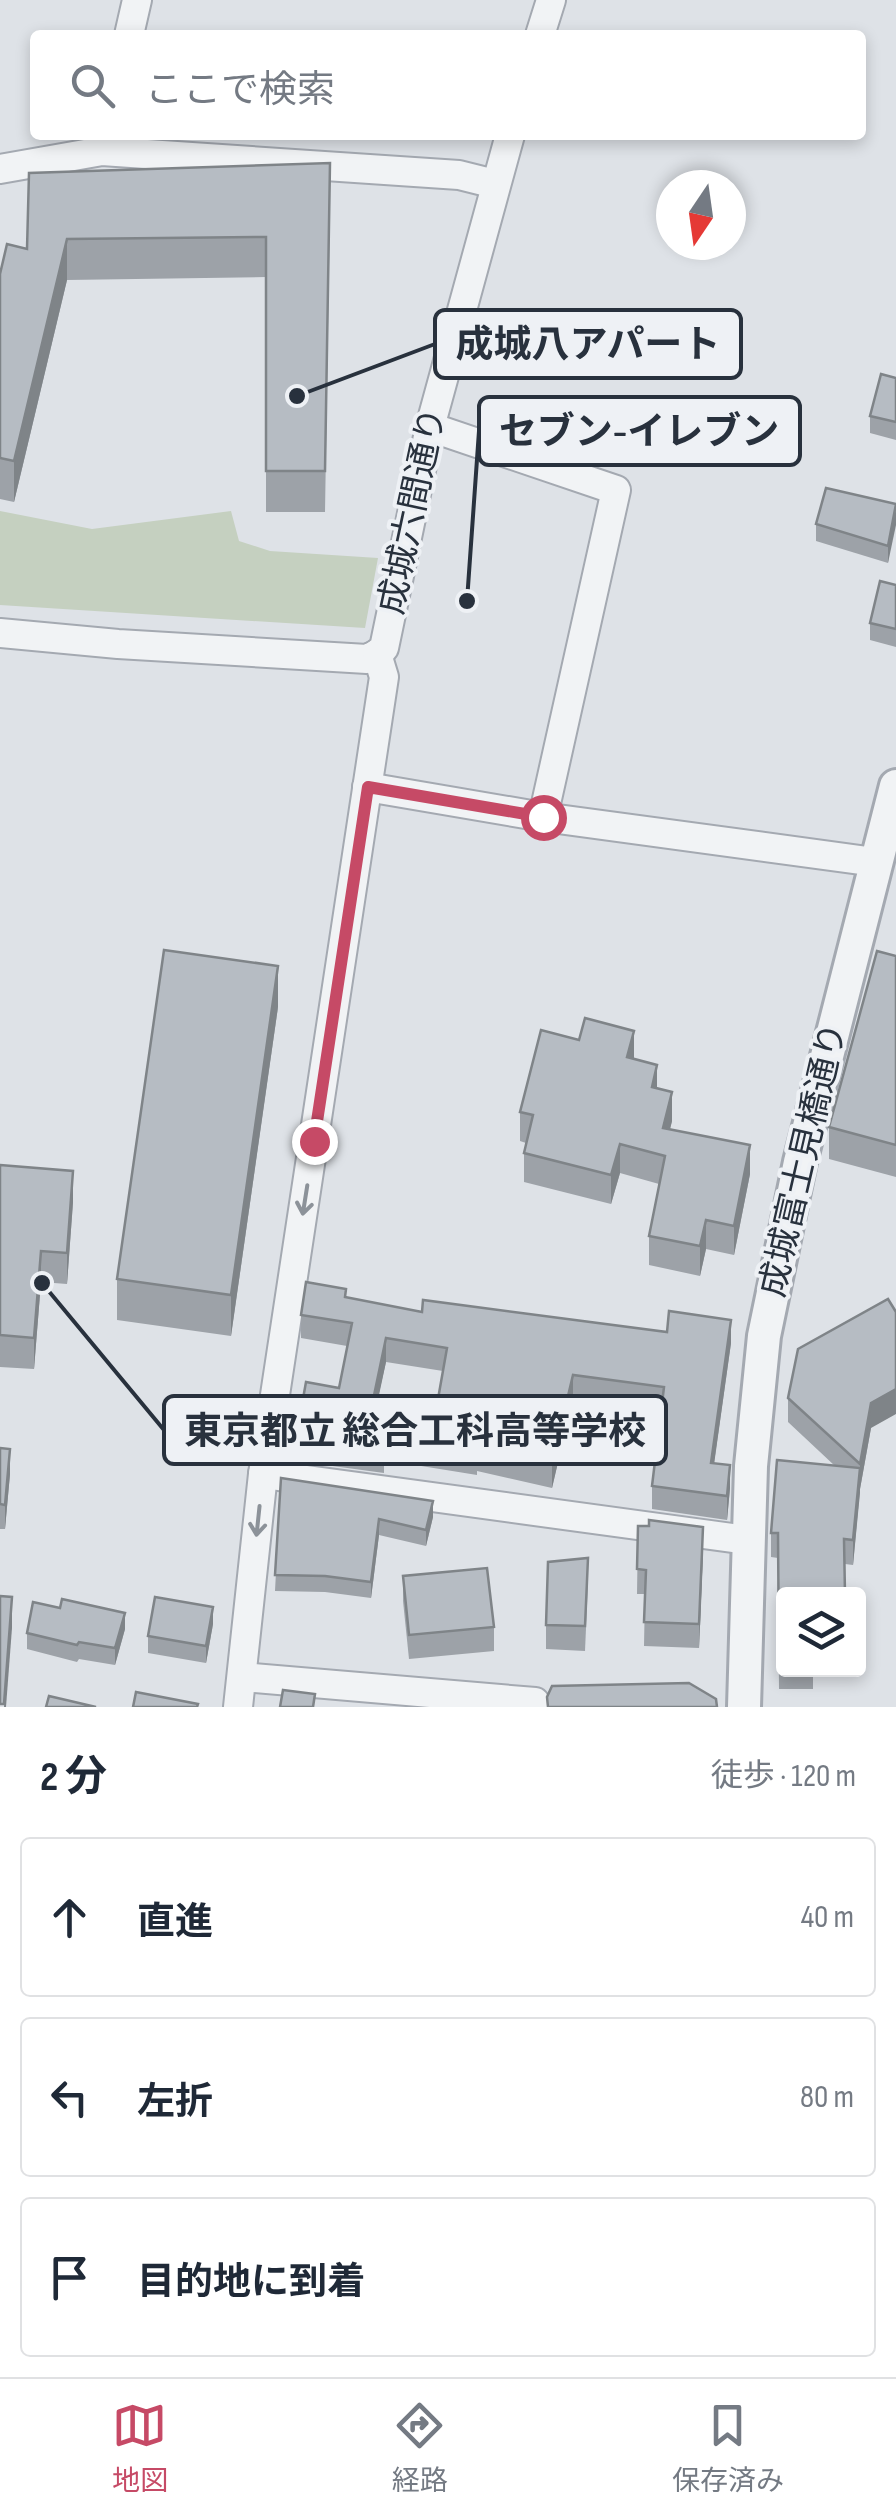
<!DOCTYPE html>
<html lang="ja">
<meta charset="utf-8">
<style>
body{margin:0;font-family:"Sofia Sans Condensed","Noto Sans JP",sans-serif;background:#f6f6f7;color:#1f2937}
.controls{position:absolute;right:30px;bottom:30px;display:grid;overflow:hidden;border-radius:10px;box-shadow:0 5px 15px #0003}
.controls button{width:90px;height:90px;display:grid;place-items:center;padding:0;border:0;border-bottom:2px solid #e0e1e3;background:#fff;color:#1f2937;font:50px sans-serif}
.compass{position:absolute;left:656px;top:170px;width:90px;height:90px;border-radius:50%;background:#fff;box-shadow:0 5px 15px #0003;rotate:193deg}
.stop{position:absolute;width:30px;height:30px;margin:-22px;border:8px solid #c64a66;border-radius:50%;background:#fff}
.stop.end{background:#c64a66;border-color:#fff;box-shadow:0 2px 10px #0008}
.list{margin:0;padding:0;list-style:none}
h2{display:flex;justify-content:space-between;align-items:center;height:130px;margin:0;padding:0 40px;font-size:42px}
h2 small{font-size:32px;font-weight:400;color:#747a83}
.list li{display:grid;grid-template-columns:65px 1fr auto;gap:30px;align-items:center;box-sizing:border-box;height:160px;margin:0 20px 20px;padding:0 20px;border:2px solid #e0e1e3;border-radius:10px}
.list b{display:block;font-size:38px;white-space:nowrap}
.list em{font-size:32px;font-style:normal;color:#747a83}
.icon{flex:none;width:55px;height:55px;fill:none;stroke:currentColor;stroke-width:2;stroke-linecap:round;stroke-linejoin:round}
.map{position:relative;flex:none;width:896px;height:1707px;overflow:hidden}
.search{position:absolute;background:#fff;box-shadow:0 5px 15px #0003;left:30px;right:30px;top:30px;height:110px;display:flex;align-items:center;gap:25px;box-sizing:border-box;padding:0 35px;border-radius:10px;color:#747a83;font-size:38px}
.sheet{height:670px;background:#fff}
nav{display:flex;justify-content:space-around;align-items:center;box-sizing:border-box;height:140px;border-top:2px solid #e0e1e3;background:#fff;font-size:28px;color:#747a83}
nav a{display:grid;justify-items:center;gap:5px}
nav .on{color:#c64a66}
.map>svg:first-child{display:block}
</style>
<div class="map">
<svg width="896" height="1707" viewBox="0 0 896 1707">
<rect width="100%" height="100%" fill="#dee2e7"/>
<path fill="#c5d0c0" d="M 0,511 L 92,529 L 231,511 L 239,541 L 270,551 L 378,558 L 365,628 L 0,605 Z"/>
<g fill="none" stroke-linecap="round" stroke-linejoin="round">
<g stroke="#a4a9b1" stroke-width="32">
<g id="minor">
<path d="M 129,35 L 137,0"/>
<path d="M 540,35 L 551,0"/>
<path d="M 0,169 L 102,151 L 459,175 L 495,184"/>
<path d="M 430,427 L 616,490 L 543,817"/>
<path d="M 0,633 L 118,644 L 367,659 L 377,654"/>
<path d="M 377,654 L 384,648 L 430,427 L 510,135"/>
<path d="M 367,787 L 543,817 L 875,862"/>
<path d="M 263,1474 L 747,1540"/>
<path d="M 243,1677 L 535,1702 L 535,1707"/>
<path d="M 238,1707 L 263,1474 L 384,677 L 377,654"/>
</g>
</g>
<g stroke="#a4a9b1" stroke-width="38">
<path id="tertiary" d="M 744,1707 L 751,1466 L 764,1336 L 800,1162 L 896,786"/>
</g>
<use href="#minor" stroke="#f1f3f5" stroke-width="28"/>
<use href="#tertiary" stroke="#f1f3f5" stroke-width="32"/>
</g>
<g fill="#9da2a8" fill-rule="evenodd">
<path d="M 29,173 L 330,204 L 325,512 L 266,512 L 266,277 L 67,280 L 14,502 L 0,499 L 0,274 L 27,249 Z"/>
<path d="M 896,378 L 896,440 L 870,433 L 870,416 Z"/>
<path d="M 896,504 L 888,563 L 816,541 L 816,524 Z"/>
<path d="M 896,585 L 896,647 L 870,640 L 870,623 Z"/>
<path d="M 896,956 L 896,1177 L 829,1159 L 829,1127 Z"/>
<path d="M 278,1007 L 231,1336 L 117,1320 L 117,1279 Z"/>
<path d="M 634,1059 L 657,1088 L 672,1121 L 670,1129 L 750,1174 L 734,1255 L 706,1249 L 700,1276 L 649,1265 L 649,1236 L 659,1184 L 620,1173 L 611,1204 L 524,1182 L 524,1153 L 526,1143 L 520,1141 L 520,1112 Z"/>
<path d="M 0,1165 L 73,1202 L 67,1284 L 41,1282 L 34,1369 L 0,1367 Z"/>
<path d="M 346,1297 L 422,1312 L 731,1343 L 714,1463 L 730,1488 L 727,1520 L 652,1509 L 652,1486 L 661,1410 L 573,1398 L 552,1488 L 477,1471 L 477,1475 L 384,1460 L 384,1473 L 296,1461 L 296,1438 L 339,1388 L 347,1346 L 301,1338 L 301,1315 ZM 386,1362 L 443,1371 L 435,1416 L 376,1406 Z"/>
<path d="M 788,1398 L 871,1428 L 860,1489 L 853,1565 L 845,1564 L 784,1594 L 784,1670 L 845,1670 L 813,1670 L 813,1689 L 779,1689 L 778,1558 L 771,1557 L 771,1533 L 835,1466 L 788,1422 Z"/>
<path d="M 0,1448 L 10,1474 L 5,1529 L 0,1529 Z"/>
<path d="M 281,1478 L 433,1517 L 426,1546 L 379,1535 L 371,1598 L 325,1592 L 275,1591 Z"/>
<path d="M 638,1526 L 703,1552 L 699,1648 L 644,1646 L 645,1594 L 637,1594 Z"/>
<path d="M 403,1576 L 494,1627 L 494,1651 L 409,1659 L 403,1601 Z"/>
<path d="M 588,1582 L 585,1651 L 546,1649 L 546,1625 Z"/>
<path d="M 213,1624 L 206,1663 L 148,1653 L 148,1636 Z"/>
<path d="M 125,1629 L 115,1665 L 79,1659 L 77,1662 L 27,1649 L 27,1633 Z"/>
</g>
<g fill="#7f8488">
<path d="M 67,239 L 67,280 L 14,502 L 14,461 Z"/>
<path d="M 896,508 L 896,525 L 888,563 L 888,546 Z"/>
<path d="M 278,966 L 278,1007 L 231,1336 L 231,1295 Z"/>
<path d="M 634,1031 L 634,1060 L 627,1057 Z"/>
<path d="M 657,1065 L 657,1094 L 652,1087 Z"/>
<path d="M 672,1092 L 672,1121 L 663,1157 L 663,1128 Z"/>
<path d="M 620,1144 L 620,1173 L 611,1204 L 611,1175 Z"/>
<path d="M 750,1145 L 750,1174 L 734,1255 L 734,1226 Z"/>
<path d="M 73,1171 L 73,1202 L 67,1284 L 67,1253 Z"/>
<path d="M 706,1220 L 706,1249 L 700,1276 L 700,1246 Z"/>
<path d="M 41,1251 L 41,1282 L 34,1369 L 34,1338 Z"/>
<path d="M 731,1320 L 731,1343 L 711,1486 L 711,1463 Z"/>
<path d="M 386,1338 L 386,1362 L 372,1428 L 372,1405 Z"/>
<path d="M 573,1375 L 573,1398 L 552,1488 L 552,1464 Z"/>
<path d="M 896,1389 L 896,1414 L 871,1428 L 860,1489 L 860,1464 L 871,1403 Z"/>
<path d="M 10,1449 L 10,1474 L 5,1529 L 5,1505 Z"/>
<path d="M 730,1465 L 730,1488 L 727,1520 L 727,1496 Z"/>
<path d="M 860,1468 L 860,1493 L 853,1565 L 853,1540 Z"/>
<path d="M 433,1501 L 433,1517 L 426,1546 L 426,1530 Z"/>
<path d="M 379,1519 L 379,1535 L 371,1598 L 371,1582 Z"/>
<path d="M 703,1527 L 703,1552 L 699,1648 L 699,1624 Z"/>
<path d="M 12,1597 L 12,1628 L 6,1707 L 4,1707 Z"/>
<path d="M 213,1607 L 213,1624 L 206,1663 L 206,1646 Z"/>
<path d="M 125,1613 L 125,1629 L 115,1665 L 115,1648 Z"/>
</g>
<g fill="#b6bcc3" stroke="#7f8488" stroke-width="2.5" fill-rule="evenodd">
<path d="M 330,163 L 325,471 L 266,471 L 266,237 L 67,239 L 14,461 L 0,458 L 0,274 L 7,244 L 27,249 L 29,173 Z"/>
<path d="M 881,374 L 896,378 L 896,422 L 870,416 Z"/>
<path d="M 826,488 L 896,504 L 888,546 L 816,524 Z"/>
<path d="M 880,581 L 896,585 L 896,629 L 870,623 Z"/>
<path d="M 164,950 L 278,966 L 231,1295 L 117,1279 Z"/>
<path d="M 877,951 L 896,956 L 896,1145 L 829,1127 Z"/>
<path d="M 585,1018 L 634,1031 L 627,1057 L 657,1065 L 652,1087 L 672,1092 L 663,1128 L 750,1145 L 734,1226 L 706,1220 L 700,1246 L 649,1236 L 665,1156 L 620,1144 L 611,1175 L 524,1153 L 533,1115 L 520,1112 L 541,1030 L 579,1040 Z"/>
<path d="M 0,1165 L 73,1171 L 67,1253 L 41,1251 L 34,1338 L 0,1335 Z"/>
<path d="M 306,1282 L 346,1289 L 345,1297 L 422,1312 L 423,1300 L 667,1332 L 669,1311 L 731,1320 L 711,1463 L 730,1465 L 727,1496 L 652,1486 L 664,1387 L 573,1375 L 552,1464 L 477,1447 L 477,1451 L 384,1437 L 384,1450 L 296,1438 L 306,1382 L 339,1388 L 352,1323 L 301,1315 ZM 386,1338 L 447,1348 L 435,1416 L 372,1405 Z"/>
<path d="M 888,1299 L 896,1312 L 896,1389 L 871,1403 L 860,1464 L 788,1398 L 798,1349 Z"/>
<path d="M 0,1448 L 10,1449 L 5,1505 L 0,1504 Z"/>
<path d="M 777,1460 L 860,1468 L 853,1540 L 844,1539 L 845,1594 L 784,1594 L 784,1664 L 779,1664 L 778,1533 L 771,1533 Z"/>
<path d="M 281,1478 L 433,1501 L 426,1530 L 379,1519 L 371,1582 L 325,1576 L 275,1575 Z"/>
<path d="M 649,1520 L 703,1527 L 699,1624 L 644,1622 L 646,1570 L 637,1569 L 638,1526 L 649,1526 Z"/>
<path d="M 588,1558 L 585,1626 L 546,1625 L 548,1562 Z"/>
<path d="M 487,1568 L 494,1627 L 409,1635 L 403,1576 Z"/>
<path d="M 0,1596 L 12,1597 L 4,1704 L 0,1704 Z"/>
<path d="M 155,1597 L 213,1607 L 206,1646 L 148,1636 Z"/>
<path d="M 62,1599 L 125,1613 L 115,1648 L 79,1642 L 77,1645 L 27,1633 L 33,1602 L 60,1608 Z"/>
<path d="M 689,1683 L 716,1699 L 717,1707 L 548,1707 L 547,1697 L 552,1686 Z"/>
<path d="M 283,1690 L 315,1694 L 313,1707 L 280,1707 Z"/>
<path d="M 136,1692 L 198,1704 L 197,1707 L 133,1707 Z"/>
<path d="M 49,1696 L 96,1707 L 46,1707 Z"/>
</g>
<defs><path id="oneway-shaft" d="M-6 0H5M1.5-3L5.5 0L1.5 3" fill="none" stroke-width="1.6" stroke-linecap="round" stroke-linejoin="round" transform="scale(2.5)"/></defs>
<g stroke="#8c9299">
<use href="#oneway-shaft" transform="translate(305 1200) rotate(99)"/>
<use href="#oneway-shaft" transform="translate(258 1521) rotate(96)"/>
</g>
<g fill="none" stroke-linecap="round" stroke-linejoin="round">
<path stroke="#c64a66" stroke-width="12" d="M 314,1141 L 368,787 L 543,817"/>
</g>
<g text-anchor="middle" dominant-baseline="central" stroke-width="8" stroke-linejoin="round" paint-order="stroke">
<g font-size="35" fill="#28313d" stroke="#eef1f5">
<text transform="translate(413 511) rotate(-78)">成城六間通り</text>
<text transform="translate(804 1160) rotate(-77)">成城富士見橋通り</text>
</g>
</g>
<path fill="none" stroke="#28313d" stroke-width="4" d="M297 396L435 344M467 601L479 431M42 1283L164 1430"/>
<g fill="#28313d" stroke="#eef1f5" stroke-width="4">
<circle cx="297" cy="396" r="10"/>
<circle cx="467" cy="601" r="10"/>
<circle cx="42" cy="1283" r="10"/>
</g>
<g fill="#eef1f5" stroke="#28313d" stroke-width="4">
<rect x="435" y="310" width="306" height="68" rx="10"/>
<rect x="479" y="397" width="321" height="68" rx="10"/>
<rect x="164" y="1396" width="502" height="68" rx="10"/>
</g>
<g font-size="38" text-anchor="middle" font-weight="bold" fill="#28313d">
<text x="588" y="357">成城八アパート</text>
<text x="639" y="444">セブン-イレブン</text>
<text x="415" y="1444">東京都立 総合工科高等学校</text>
</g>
</svg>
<div class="controls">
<button><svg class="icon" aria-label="layers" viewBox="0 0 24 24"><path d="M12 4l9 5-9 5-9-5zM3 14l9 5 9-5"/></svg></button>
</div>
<svg class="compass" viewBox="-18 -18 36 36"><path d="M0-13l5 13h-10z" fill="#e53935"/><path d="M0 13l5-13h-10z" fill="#747a83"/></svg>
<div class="stop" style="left:543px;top:817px"></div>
<div class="stop end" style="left:314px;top:1141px"></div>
<div class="search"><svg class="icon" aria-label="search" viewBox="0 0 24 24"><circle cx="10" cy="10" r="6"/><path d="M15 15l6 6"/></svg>ここで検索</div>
</div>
<section class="sheet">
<h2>2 分<small>徒歩 · 120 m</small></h2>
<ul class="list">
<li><svg class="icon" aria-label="ahead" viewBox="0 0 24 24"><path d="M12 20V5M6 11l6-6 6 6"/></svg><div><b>直進</b></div><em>40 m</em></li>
<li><svg class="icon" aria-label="left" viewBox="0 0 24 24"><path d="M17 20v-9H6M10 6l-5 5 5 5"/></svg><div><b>左折</b></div><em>80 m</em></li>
<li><svg class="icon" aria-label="arrive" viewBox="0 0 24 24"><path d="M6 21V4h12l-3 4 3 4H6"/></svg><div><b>目的地に到着</b></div></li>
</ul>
</section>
<nav>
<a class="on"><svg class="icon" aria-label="map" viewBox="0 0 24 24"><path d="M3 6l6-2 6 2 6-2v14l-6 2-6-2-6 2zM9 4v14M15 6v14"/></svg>地図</a>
<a><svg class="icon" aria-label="directions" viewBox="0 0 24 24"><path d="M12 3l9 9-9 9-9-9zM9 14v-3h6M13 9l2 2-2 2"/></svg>経路</a>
<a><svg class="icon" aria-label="saved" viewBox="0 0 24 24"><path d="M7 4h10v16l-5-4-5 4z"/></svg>保存済み</a>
</nav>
